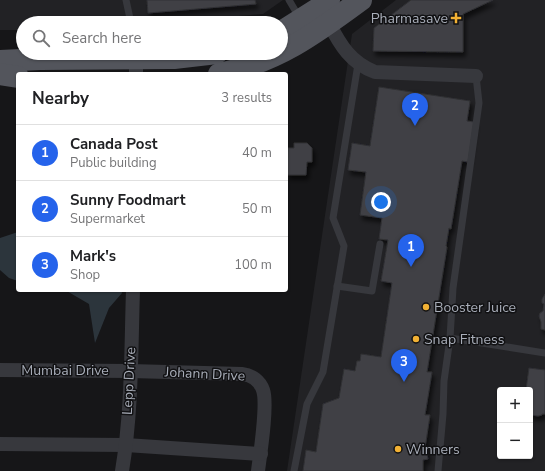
<!DOCTYPE html>
<meta charset="utf-8">
<style>
body{margin:0;font-family:"Nunito Sans",sans-serif;background:#f6f6f6;color:#202124}
.controls{position:absolute;right:12px;bottom:12px;display:grid;overflow:hidden;border-radius:4px;box-shadow:0 1px 3px #0004}
.controls button{width:36px;height:36px;display:grid;place-items:center;padding:0;border:0;border-bottom:1px solid #e0e0e0;background:#fff;color:#202124;font:20px sans-serif}
.you{position:absolute;left:381px;top:202px;width:14px;height:14px;margin:-10px;border:3px solid #fff;border-radius:50%;background:#1a73e8;box-shadow:0 0 0 6px #1a73e833}
.badge{display:grid;place-items:center;width:26px;height:26px;border-radius:50%;background:#2563eb;color:#fff;font-size:13px;font-weight:700}
.pin{position:absolute;translate:-50% -33px;filter:drop-shadow(0 1px 2px #0008)}
.pin::after{content:'';position:absolute;top:21px;width:14px;height:12px;background:inherit;clip-path:polygon(0 0,100% 0,50% 100%)}
.list{margin:0;padding:0;list-style:none}
h2{display:flex;justify-content:space-between;align-items:center;height:52px;margin:0;padding:0 16px;font-size:17px}
h2 small{font-size:13px;font-weight:400;color:#757577}
.list li{display:grid;grid-template-columns:26px 1fr auto;gap:12px;align-items:center;box-sizing:border-box;height:56px;padding:0 16px;border-top:1px solid #e0e0e0}
.list b{display:block;font-size:15px;white-space:nowrap}
.list p{margin:0;font-size:13px;white-space:nowrap;color:#757577}
.list em{font-size:13px;font-style:normal;color:#757577}
.icon{flex:none;width:22px;height:22px;fill:none;stroke:currentColor;stroke-width:2;stroke-linecap:round;stroke-linejoin:round}
.map{position:relative;flex:none;width:545px;height:471px;overflow:hidden}
.search{position:absolute;background:#fff;box-shadow:0 1px 3px #0004;left:16px;top:16px;width:272px;height:44px;display:flex;align-items:center;gap:10px;box-sizing:border-box;padding:0 14px;border-radius:22px;color:#757577;font-size:15px}
.panel{position:absolute;background:#fff;box-shadow:0 1px 3px #0004;left:16px;top:72px;width:272px;height:220px;border-radius:4px}
.map>svg:first-child{display:block}
</style>
<div class="map">
<svg width="545" height="471" viewBox="0 0 545 471">
<defs>
<filter id="shadow"><feDropShadow dx="2.5" dy="4.5" stdDeviation="2" flood-color="#0009"/></filter>
</defs>
<rect width="100%" height="100%" fill="#161618"/>
<g fill="#222225" fill-rule="evenodd">
<path d="M 0,0 L 283,0 L 263,14 L 158,23 L 23,23 L 23,30 L 0,30 Z"/>
<path d="M 396,0 L 545,0 L 545,471 L 287,471 L 352,34 ZM 500,390 L 530,390 L 530,456 L 500,456 Z"/>
</g>
<g fill="#2c353c">
<path d="M 18,232 L 18,281 L 9,278 L 0,270 L 0,238 Z"/>
<path d="M 65,290 L 121,290 L 122,293 L 109,308 L 95,343 L 89,304 Z"/>
</g>
<g fill="#404145" stroke="#303034" filter="url(#shadow)">
<path d="M 147,0 L 255,0 L 256,4 L 148,13 Z"/>
<path d="M 411,0 L 493,0 L 463,14 L 463,52 L 373,51 L 374,28 Z"/>
<path d="M 379,87 L 470,101 L 467,121 L 474,122 L 468,162 L 462,161 L 451,229 L 449,228 L 446,246 L 447,247 L 427,372 L 432,372 L 425,415 L 430,415 L 425,448 L 426,448 L 428,459 L 423,460 L 423,471 L 303,471 L 306,450 L 316,452 L 323,404 L 339,398 L 344,369 L 355,371 L 357,361 L 360,361 L 361,354 L 381,357 L 392,283 L 381,281 L 388,240 L 379,239 L 382,218 L 360,215 L 366,172 L 348,170 L 352,143 L 370,146 Z"/>
<path d="M 294,143 L 307,143 L 312,148 L 312,162 L 307,162 L 306,175 L 287,175 L 288,148 L 294,148 Z"/>
<path d="M 545,294 L 545,330 L 541,329 L 541,322 L 539,316 L 540,313 L 543,311 L 544,304 L 542,303 L 542,299 Z"/>
<path d="M 529,368 L 545,370 L 545,414 L 542,414 L 542,415 L 538,416 L 530,415 L 530,390 L 526,390 Z"/>
</g>
<g fill="none" stroke-linecap="round" stroke-linejoin="round">
<g stroke="#37383d" stroke-width="7">
<path d="M 126,0 L 131,23"/>
<path d="M 289,0 L 299,17"/>
<path d="M 337,286 L 372,291 L 380,244"/>
<path d="M 450,338 L 545,353"/>
<path d="M 294,471 L 307,404 L 323,372 L 344,246 L 333,218 L 358,64"/>
<path d="M 438,471 L 443,414 L 444,381 L 450,338 L 453,288 L 479,103 L 476,76"/>
</g>
<g stroke="#37383d" stroke-width="14">
<path d="M 329,23 C 340,45 351,63 375,72 L 476,76"/>
<path d="M 136,74 L 136,59"/>
<path d="M 0,370 L 130,371 L 242,374 C 252,375 260,381 263,390 C 268,404 260,455 258,471"/>
<path d="M 0,444 L 126,445 L 261,454"/>
<path d="M 122,471 C 132,412 131,350 133,290"/>
</g>
<g stroke="#53555c" stroke-width="22">
<path d="M 281,32 L 319,8 L 329,0"/>
<path d="M 0,61 L 40,59 L 174,58 L 217,53"/>
<path d="M 0,74 L 18,77"/>
<path d="M 219,74 C 277,62 315,34 361,0"/>
</g>
</g>
<g fill="#f2b134" stroke="#111113" stroke-width="1.5">
<path d="M454 12h4v4h4v4h-4v4h-4v-4h-4v-4h4z"/>
<circle cx="426" cy="307" r="4"/>
<circle cx="416" cy="339" r="4"/>
<circle cx="398" cy="449" r="4"/>
</g>
<g text-anchor="middle" dominant-baseline="central" stroke-width="3" stroke-linejoin="round" paint-order="stroke">
<g font-size="14" fill="#a8adb8" stroke="#111113" text-anchor="start">
<text x="448" y="18" text-anchor="end">Pharmasave</text>
<text x="434" y="307">Booster Juice</text>
<text x="424" y="339">Snap Fitness</text>
<text x="406" y="449">Winners</text>
</g>
<g font-size="14" fill="#a8adb8" stroke="#111113">
<text x="65" y="370">Mumbai Drive</text>
<text transform="translate(205 374) rotate(3)">Johann Drive</text>
<text transform="translate(129 381) rotate(-87)">Lepp Drive</text>
</g>
</g>
</svg>
<div class="controls">
<button>+</button>
<button>−</button>
</div>
<div class="you"></div>
<div class="pin badge" style="left:411px;top:267px">1</div>
<div class="pin badge" style="left:415px;top:126px">2</div>
<div class="pin badge" style="left:404px;top:382px">3</div>
<div class="search"><svg class="icon" aria-label="search" viewBox="0 0 24 24"><circle cx="10" cy="10" r="6"/><path d="M15 15l6 6"/></svg>Search here</div>
<section class="panel">
<h2>Nearby<small>3 results</small></h2>
<ul class="list">
<li><span class="badge">1</span><div><b>Canada Post</b><p>Public building</p></div><em>40 m</em></li>
<li><span class="badge">2</span><div><b>Sunny Foodmart</b><p>Supermarket</p></div><em>50 m</em></li>
<li><span class="badge">3</span><div><b>Mark's</b><p>Shop</p></div><em>100 m</em></li>
</ul>
</section>
</div>
